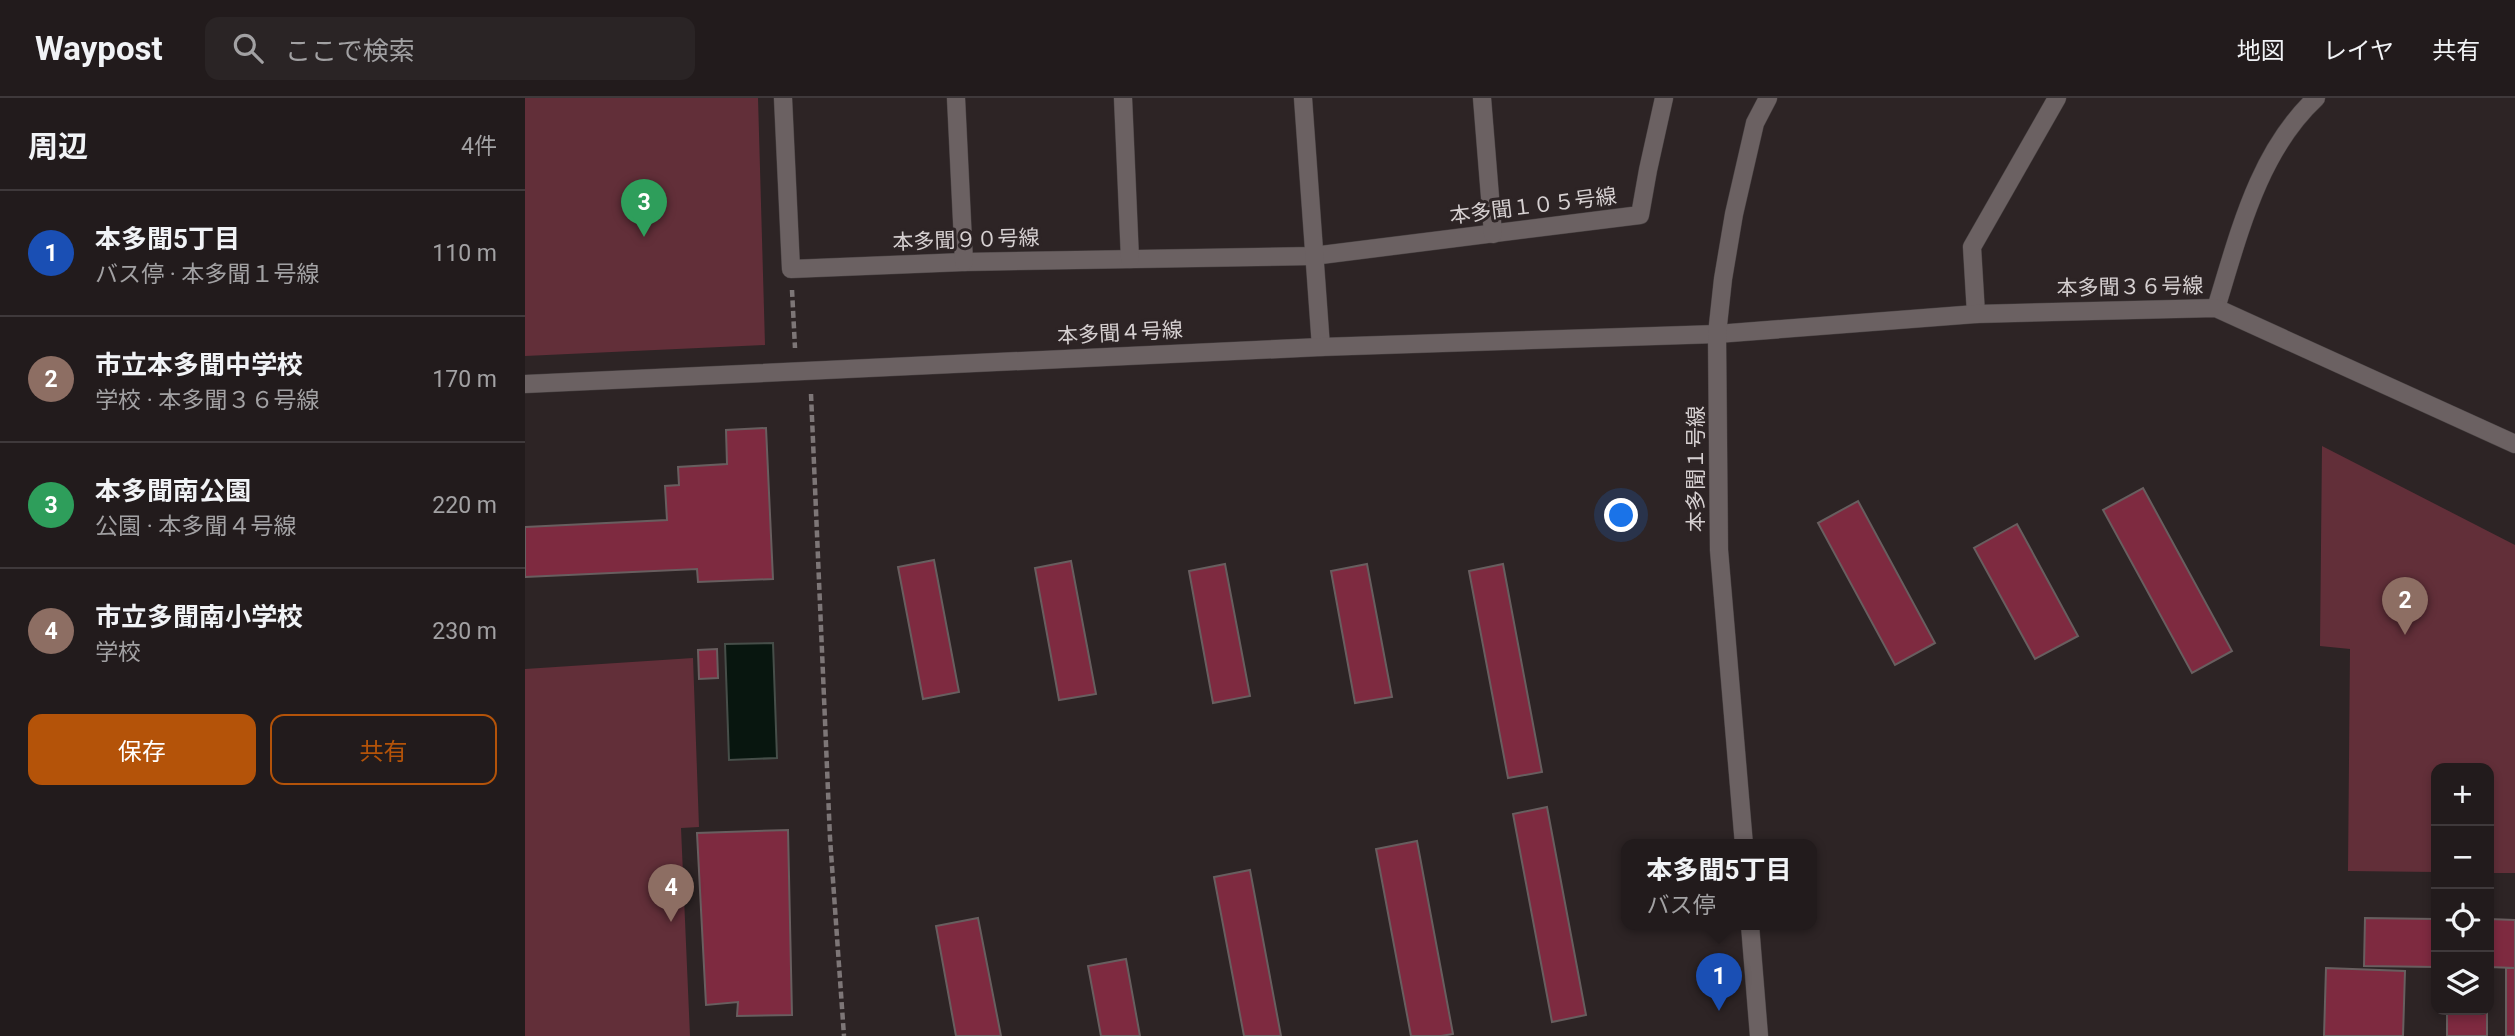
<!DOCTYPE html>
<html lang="ja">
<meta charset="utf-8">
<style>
body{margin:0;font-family:Roboto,"Noto Sans JP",sans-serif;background:#2a2425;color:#f1f3f6}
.controls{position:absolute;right:21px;bottom:21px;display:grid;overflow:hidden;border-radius:14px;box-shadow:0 4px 10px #0003}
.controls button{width:63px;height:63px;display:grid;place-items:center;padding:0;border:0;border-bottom:2px solid #3f393b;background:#221b1c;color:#f1f3f6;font:35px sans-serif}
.you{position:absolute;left:1097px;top:418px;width:24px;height:24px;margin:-18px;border:5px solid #fff;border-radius:50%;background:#1a73e8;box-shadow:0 0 0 10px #1a73e833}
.badge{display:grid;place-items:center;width:46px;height:46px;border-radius:50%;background:#b45309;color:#fff;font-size:23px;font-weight:700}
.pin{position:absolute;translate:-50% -58px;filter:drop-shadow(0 2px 4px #0008)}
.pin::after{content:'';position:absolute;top:37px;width:24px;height:21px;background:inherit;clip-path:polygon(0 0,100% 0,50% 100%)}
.popup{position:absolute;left:1096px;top:741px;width:196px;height:91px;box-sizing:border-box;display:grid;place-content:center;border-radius:14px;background:#221b1c;filter:drop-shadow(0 2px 5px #0005);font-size:23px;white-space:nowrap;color:#a2a1a3}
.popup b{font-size:26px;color:#f1f3f6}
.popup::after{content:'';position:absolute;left:50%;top:100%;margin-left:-14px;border:14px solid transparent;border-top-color:#221b1c}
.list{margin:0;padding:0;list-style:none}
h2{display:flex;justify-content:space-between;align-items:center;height:91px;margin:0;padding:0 28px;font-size:30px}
h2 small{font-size:23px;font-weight:400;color:#a2a1a3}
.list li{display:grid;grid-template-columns:46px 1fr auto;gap:21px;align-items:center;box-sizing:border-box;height:126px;padding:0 28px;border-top:2px solid #3f393b}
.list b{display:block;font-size:26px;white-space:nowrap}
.list p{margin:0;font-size:23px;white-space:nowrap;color:#a2a1a3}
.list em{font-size:23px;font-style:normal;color:#a2a1a3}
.actions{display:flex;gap:14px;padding:21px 28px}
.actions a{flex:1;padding:16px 0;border:2px solid #b45309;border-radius:14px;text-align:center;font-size:24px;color:#b45309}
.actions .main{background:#b45309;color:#fff}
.icon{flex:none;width:38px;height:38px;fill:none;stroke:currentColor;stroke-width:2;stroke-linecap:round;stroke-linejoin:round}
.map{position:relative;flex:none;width:1990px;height:938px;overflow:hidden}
header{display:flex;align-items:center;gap:42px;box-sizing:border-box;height:98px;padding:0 35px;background:#221b1c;border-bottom:2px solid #3f393b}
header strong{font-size:33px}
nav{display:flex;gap:38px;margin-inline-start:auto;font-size:24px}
.search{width:490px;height:63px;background:#2a2425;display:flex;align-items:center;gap:18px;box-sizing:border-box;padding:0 24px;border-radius:14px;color:#a2a1a3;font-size:26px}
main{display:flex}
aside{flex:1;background:#221b1c}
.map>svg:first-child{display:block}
</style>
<header>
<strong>Waypost</strong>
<div class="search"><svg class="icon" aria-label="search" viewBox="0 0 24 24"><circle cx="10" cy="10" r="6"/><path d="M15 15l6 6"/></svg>ここで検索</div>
<nav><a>地図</a><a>レイヤ</a><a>共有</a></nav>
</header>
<main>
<aside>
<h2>周辺<small>4件</small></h2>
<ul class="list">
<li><span class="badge" style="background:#1a4fb4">1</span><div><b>本多聞5丁目</b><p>バス停 · 本多聞１号線</p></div><em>110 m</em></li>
<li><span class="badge" style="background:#8d6e63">2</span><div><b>市立本多聞中学校</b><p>学校 · 本多聞３６号線</p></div><em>170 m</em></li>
<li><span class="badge" style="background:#2e9e5b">3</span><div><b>本多聞南公園</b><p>公園 · 本多聞４号線</p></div><em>220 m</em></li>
<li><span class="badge" style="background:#8d6e63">4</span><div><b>市立多聞南小学校</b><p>学校</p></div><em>230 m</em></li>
</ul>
<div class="actions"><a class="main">保存</a><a>共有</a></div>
</aside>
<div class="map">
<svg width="1990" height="938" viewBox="0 0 1990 938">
<rect width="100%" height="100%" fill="#2d2425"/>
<g fill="#622f39">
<path d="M 0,0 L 233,0 L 240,247 L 0,258 Z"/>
<path d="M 1797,348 L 1990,447 L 1990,775 L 1964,775 L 1964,670 L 1911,670 L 1911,774 L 1823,773 L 1825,551 L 1795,548 Z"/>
<path d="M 168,560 L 174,729 L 156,730 L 165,938 L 0,938 L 0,571 Z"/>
</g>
<path fill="#08160f" stroke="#464e49" stroke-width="2" d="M 248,545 L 252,660 L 204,662 L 200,546 Z"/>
<g fill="#7e2a40" stroke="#685e5f" stroke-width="2">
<path d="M 241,330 L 248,481 L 173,484 L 172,471 L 0,479 L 0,429 L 142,422 L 140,388 L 154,387 L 153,369 L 202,366 L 201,332 Z"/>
<path d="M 1618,390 L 1707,553 L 1667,575 L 1578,412 Z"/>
<path d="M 1333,403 L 1410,545 L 1370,567 L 1293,425 Z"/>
<path d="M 1492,426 L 1553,538 L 1510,561 L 1449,450 Z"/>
<path d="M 409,462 L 434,594 L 398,601 L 373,469 Z"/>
<path d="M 546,463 L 571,596 L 534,602 L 510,470 Z"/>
<path d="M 700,466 L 725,598 L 688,605 L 664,473 Z"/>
<path d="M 842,466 L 867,599 L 830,605 L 806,473 Z"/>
<path d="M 978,466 L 1017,674 L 983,680 L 944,473 Z"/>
<path d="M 192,551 L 193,580 L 174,581 L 173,552 Z"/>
<path d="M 1022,709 L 1061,917 L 1027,924 L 988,716 Z"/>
<path d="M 263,732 L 267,917 L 212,918 L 213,904 L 181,907 L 172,735 Z"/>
<path d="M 892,743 L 928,936 L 916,938 L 886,938 L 851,751 Z"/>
<path d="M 725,772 L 756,938 L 719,938 L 689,779 Z"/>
<path d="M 453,820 L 476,938 L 431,938 L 411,828 Z"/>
<path d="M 1840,820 L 1911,821 L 1911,869 L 1839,868 Z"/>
<path d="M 1964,821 L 1990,822 L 1990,870 L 1964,869 Z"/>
<path d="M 601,861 L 615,938 L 576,938 L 563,868 Z"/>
<path d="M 1801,870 L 1880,873 L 1878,938 L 1799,938 Z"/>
<rect x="1981" y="870" width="9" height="68"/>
<rect x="1922" y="912" width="40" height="26"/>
</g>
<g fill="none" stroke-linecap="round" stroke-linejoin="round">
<g stroke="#474041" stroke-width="19">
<g id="minor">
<path d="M 258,0 L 266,171 L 439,164 L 788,158 L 1115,117 L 1123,72 L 1139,0"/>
<path d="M 431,0 L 439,164"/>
<path d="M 598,0 L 605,161"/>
<path d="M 778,0 L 796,249"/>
<path d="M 957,0 L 968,136"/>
<path d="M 1691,210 C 1714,136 1733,54 1791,0"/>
<path d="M 1451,216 L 1447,149 L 1532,0"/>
<path d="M 0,286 L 796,249 L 1192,236 L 1451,216 L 1691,210 L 1990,346"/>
<path d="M 1219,747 L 1194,452 L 1192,236 L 1198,181 L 1209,116 L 1230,25 L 1243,0"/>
<path d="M 1225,827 L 1234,938"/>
</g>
</g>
<g stroke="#7d7677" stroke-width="4.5" stroke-dasharray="7 3.5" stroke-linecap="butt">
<path d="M 267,192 L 270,250"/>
<path d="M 286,296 L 305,740 L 319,938"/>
</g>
<use href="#minor" stroke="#6b6162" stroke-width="18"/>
</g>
<g text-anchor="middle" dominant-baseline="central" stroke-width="6" stroke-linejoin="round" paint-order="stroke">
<g font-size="21" fill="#d6d0d1" stroke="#2d2425">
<text transform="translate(1008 108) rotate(-7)">本多聞１０５号線</text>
<text transform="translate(441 142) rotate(-2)">本多聞９０号線</text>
<text transform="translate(1605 189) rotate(-1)">本多聞３６号線</text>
<text transform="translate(595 235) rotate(-3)">本多聞４号線</text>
<text transform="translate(1171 371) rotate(-90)">本多聞１号線</text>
</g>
</g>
</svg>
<div class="controls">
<button>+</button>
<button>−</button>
<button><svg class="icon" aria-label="locate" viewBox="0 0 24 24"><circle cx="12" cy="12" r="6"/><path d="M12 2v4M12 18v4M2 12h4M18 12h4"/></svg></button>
<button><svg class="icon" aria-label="layers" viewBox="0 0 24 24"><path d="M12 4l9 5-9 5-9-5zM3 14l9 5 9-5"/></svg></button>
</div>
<div class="you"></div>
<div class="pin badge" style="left:1194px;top:913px;background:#1a4fb4">1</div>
<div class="popup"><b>本多聞5丁目</b>バス停</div>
<div class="pin badge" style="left:1880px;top:537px;background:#8d6e63">2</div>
<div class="pin badge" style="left:119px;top:139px;background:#2e9e5b">3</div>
<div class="pin badge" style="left:146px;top:824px;background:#8d6e63">4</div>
</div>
</main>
